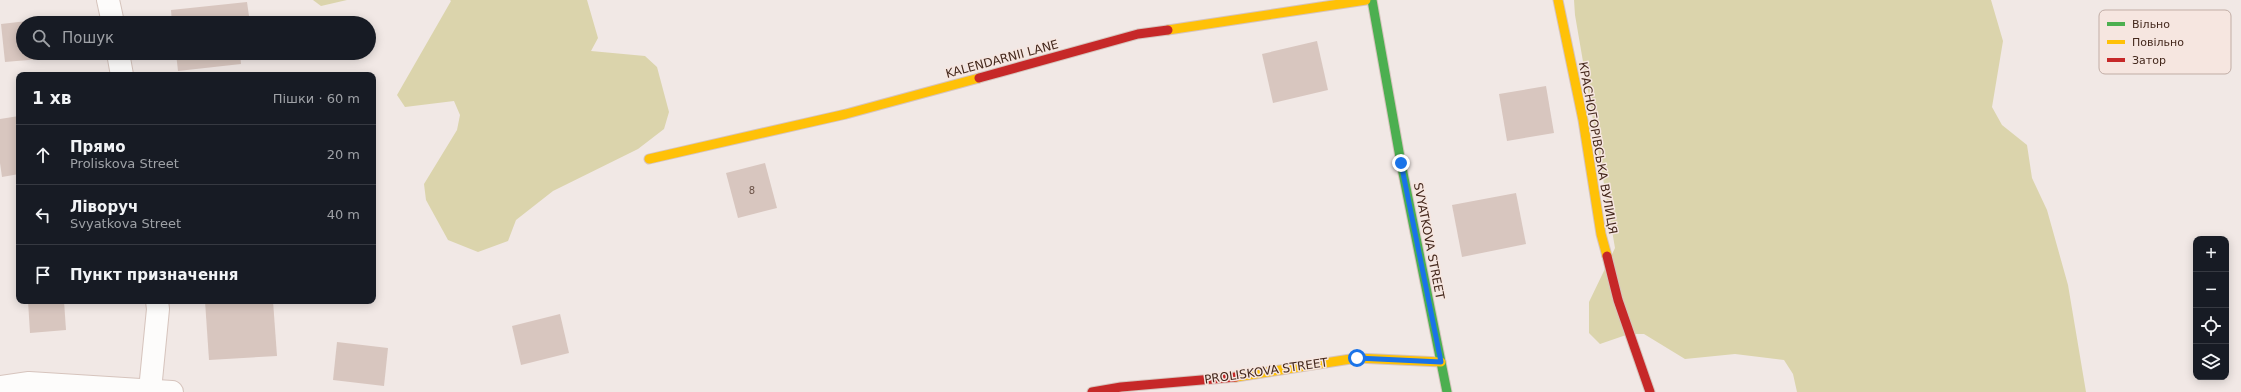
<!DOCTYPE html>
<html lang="uk">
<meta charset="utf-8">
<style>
body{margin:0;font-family:"DejaVu Sans",sans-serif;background:#20242c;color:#f1f3f6}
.controls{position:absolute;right:12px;bottom:12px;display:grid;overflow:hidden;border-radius:8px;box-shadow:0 2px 10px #0003}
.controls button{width:36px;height:36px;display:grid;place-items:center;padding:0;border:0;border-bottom:1px solid #363941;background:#171b24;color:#f1f3f6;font:20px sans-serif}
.stop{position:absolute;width:12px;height:12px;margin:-9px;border:3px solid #1a73e8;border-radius:50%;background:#fff}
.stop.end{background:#1a73e8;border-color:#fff;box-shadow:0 1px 4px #0008}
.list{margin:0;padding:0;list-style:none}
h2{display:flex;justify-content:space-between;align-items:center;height:52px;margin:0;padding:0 16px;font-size:17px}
h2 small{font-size:13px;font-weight:400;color:#9ea1a6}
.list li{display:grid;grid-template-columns:26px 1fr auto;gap:12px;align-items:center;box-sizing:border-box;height:60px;padding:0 16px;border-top:1px solid #363941}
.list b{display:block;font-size:15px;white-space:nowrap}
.list p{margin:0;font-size:13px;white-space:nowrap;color:#9ea1a6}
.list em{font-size:13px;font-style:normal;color:#9ea1a6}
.icon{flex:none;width:22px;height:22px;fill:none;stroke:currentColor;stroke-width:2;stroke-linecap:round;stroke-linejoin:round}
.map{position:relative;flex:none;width:2241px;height:392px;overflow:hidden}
.search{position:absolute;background:#171b24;box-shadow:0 2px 10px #0003;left:16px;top:16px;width:360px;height:44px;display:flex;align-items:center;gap:10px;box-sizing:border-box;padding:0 14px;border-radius:22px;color:#9ea1a6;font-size:15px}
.panel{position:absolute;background:#171b24;box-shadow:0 2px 10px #0003;left:16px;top:72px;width:360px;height:232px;border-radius:8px}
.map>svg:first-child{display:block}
</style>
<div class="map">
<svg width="2241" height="392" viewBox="0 0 2241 392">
<rect width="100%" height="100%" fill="#f1e8e5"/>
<g fill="#dbd4ac">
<path d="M 313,0 L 347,0 L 321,6 Z"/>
<path d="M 450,0 L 587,0 L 598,38 L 591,51 L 645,56 L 657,67 L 669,112 L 664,129 L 638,149 L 553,191 L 516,220 L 508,241 L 478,252 L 448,240 L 426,200 L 424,184 L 457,130 L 460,115 L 454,101 L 405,107 L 397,95 L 451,1 Z"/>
<path d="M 1574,0 L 1991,0 L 2003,41 L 1992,107 L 2002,125 L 2027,145 L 2032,178 L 2047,210 L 2068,285 L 2086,392 L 1797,392 L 1793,374 L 1784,360 L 1735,354 L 1685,359 L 1644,334 L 1629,334 L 1600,344 L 1589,333 L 1589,302 L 1615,248 L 1575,15 Z"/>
</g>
<g fill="#d8c6bf">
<path d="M 247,2 L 250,23 L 172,23 L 171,10 Z"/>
<path d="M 36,20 L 37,23 L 23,23 L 23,53 L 39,53 L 40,59 L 5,62 L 1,24 Z"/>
<path d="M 1317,41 L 1328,90 L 1273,103 L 1262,54 Z"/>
<path d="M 176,53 L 240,53 L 241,64 L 178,71 Z"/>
<path d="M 1546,86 L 1554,133 L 1507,141 L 1499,94 Z"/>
<path d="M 19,116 L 19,174 L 2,177 L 0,163 L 0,119 Z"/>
<path d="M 765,163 L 777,208 L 738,218 L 726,173 Z"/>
<path d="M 1516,193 L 1526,244 L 1462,257 L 1452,205 Z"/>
<path d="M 28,301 L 64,301 L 66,330 L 30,333 Z"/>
<path d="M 205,301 L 273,301 L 277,356 L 209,360 Z"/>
<path d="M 560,314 L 569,353 L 521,365 L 512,326 Z"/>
<path d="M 337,342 L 388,348 L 384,386 L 333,380 Z"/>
</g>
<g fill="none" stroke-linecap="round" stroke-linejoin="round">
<g stroke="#d6c4bd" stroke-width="24">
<g id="street">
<path d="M 108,0 L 113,23"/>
<path d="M 118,53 L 122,75"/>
<path d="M 0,387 L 29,383 L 172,392"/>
<path d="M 150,390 L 158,309 L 157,301"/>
</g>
</g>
<g stroke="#d6c4bd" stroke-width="11">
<path id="fast" d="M 1372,0 L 1401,163 L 1447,392"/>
</g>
<g stroke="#d6c4bd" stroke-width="11">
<g id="slow">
<path d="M 1558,0 L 1583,120 L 1601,234 L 1607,256"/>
<path d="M 1168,30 L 1366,0"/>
<path d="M 649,159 L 846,114 L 979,78"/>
<path d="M 1236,377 L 1357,358 L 1441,362"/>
</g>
</g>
<g stroke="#d6c4bd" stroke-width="11">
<g id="jam">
<path d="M 979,78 L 1138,34 L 1168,30"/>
<path d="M 1607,256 L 1618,300 L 1650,392"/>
<path d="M 1092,392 L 1121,387 L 1236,377"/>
</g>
</g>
<use href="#street" stroke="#fdfcfb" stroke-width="22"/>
<use href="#fast" stroke="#4caf50" stroke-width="9"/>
<use href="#slow" stroke="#ffc107" stroke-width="9"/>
<use href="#jam" stroke="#c62828" stroke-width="9"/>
</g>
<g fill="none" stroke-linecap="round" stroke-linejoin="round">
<path stroke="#1a73e8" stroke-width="5" d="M 1357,358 L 1441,362 L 1401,163"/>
</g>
<g text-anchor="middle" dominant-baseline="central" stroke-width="3" stroke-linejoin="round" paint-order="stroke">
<g font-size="10" fill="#695045">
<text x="752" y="190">8</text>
</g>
<g font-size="12" fill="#44281c" stroke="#f6e6e0">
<text transform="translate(1002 59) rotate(-15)">KALENDARNII LANE</text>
<text transform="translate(1598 148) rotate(80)">КРАСНОГОРІВСЬКА ВУЛИЦЯ</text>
<text transform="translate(1429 241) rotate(79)">SVYATKOVA STREET</text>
<text transform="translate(1266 371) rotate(-8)">PROLISKOVA STREET</text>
</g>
</g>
<rect x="2099" y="10" width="132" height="64" rx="6" fill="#f6e6e0" stroke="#c1ada5" stroke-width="1"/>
<rect x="2107" y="22" width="18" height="4" fill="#4caf50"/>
<rect x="2107" y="40" width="18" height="4" fill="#ffc107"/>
<rect x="2107" y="58" width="18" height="4" fill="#c62828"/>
<g font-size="11" fill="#44281c">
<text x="2132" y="28">Вільно</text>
<text x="2132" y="46">Повільно</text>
<text x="2132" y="64">Затор</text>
</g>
</svg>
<div class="controls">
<button>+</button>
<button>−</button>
<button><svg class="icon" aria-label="locate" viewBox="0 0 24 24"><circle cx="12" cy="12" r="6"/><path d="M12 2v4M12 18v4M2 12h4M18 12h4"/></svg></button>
<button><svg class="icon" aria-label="layers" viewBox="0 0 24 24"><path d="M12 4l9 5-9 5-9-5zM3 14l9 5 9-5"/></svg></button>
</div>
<div class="stop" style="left:1357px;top:358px"></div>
<div class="stop end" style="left:1401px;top:163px"></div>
<div class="search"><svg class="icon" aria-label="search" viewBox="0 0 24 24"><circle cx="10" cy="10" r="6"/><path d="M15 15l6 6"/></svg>Пошук</div>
<section class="panel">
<h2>1 хв<small>Пішки · 60 m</small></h2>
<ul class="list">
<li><svg class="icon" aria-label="ahead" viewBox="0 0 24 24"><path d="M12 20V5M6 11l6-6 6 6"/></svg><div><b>Прямо</b><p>Proliskova Street</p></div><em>20 m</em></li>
<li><svg class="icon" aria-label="left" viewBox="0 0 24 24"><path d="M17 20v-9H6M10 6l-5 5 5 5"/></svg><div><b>Ліворуч</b><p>Svyatkova Street</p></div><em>40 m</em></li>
<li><svg class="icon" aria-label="arrive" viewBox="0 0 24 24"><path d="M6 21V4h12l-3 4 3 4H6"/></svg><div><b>Пункт призначення</b></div></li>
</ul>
</section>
</div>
